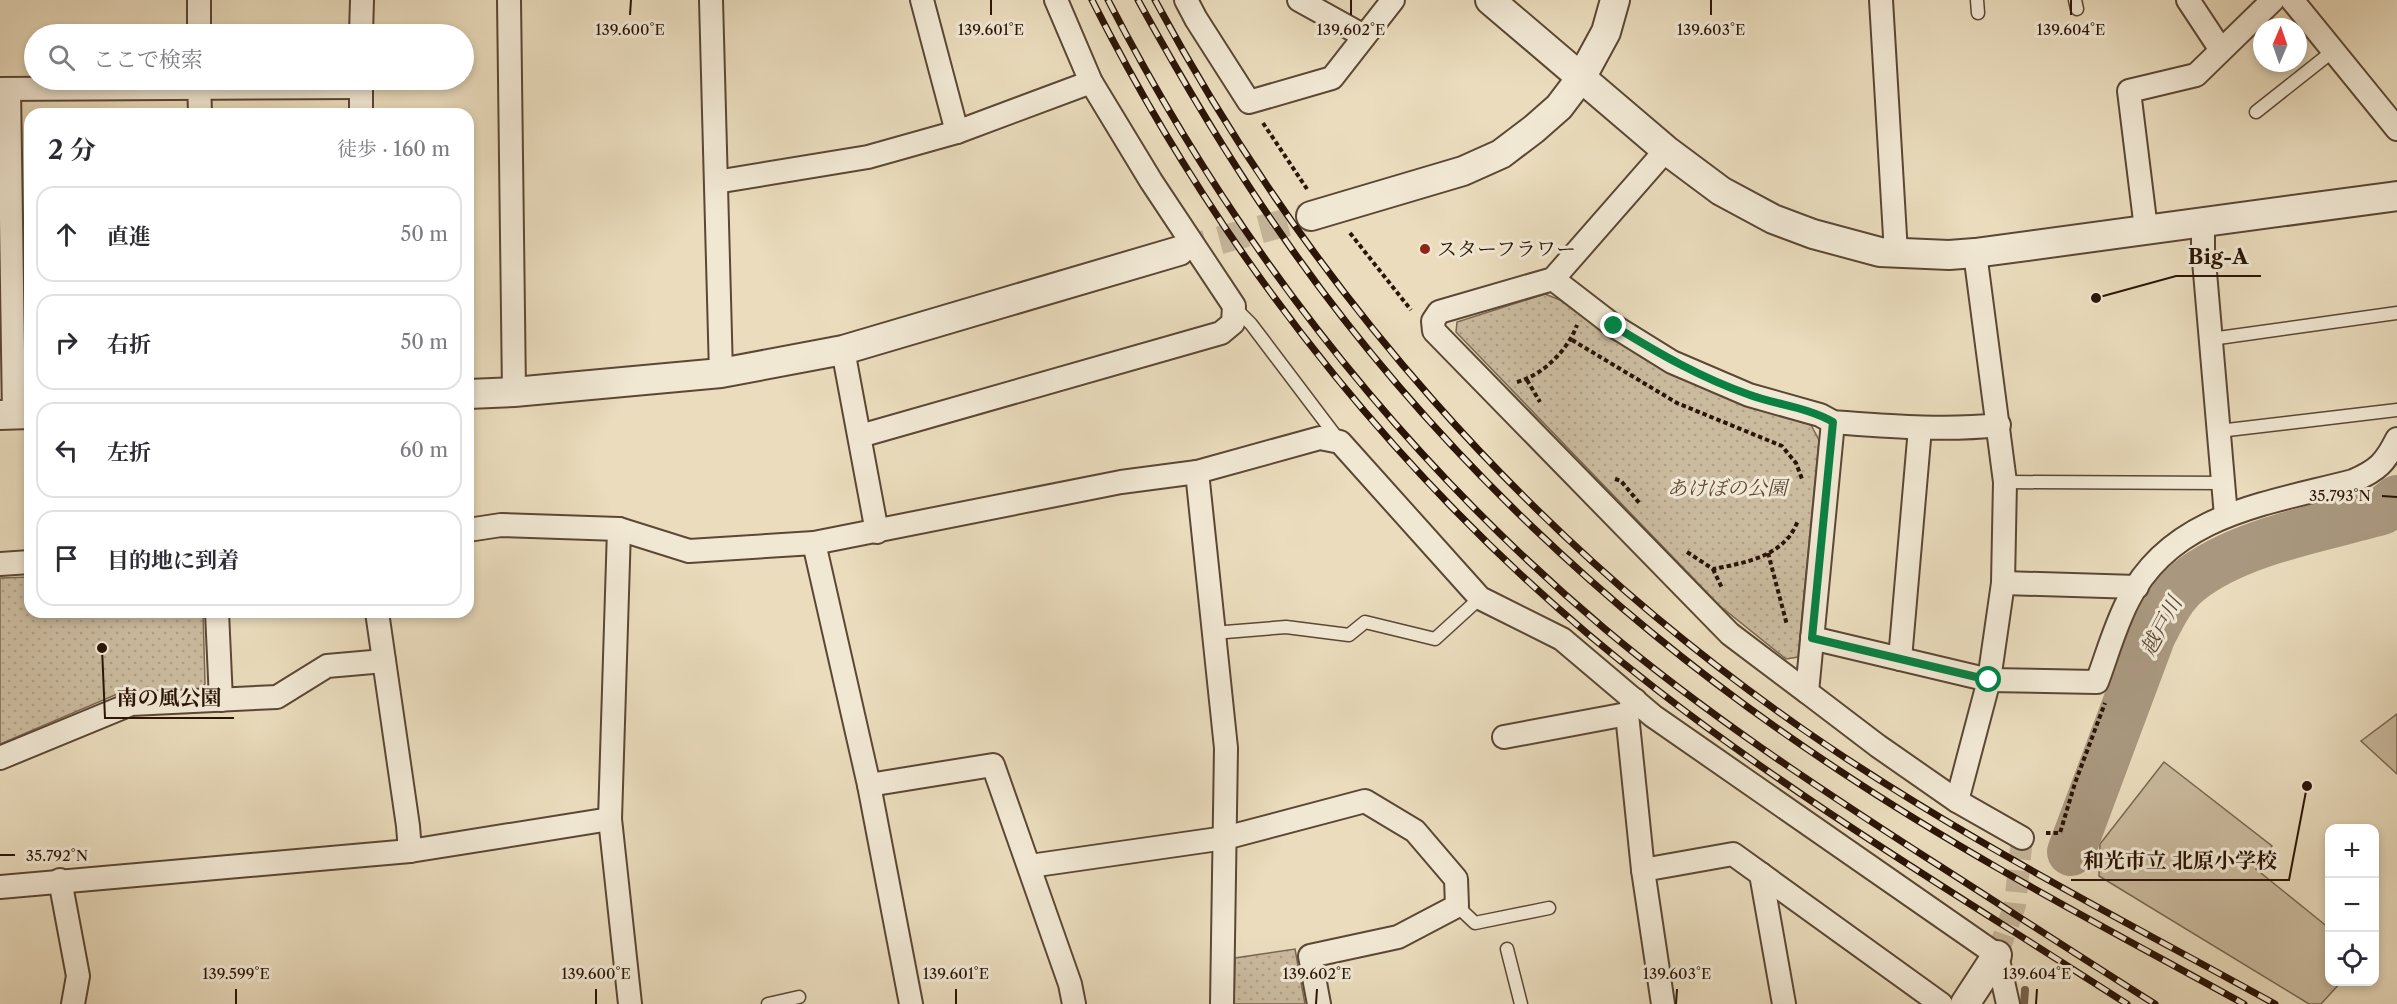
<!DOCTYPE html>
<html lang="ja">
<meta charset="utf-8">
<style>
body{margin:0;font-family:"Libre Caslon Text","Noto Serif JP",serif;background:#f2f2f3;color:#2b2b33}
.controls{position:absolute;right:18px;bottom:18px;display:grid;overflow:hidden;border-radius:12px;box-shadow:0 3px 9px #0003}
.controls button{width:54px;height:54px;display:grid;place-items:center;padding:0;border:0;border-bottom:2px solid #e1e1e2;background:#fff;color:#2b2b33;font:30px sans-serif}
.compass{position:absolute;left:2253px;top:18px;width:54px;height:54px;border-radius:50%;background:#fff;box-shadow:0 3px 9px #0003;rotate:2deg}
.stop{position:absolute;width:18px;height:18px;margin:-14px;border:4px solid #0b8043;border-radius:50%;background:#fff}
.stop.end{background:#0b8043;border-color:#fff;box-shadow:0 2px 6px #0008}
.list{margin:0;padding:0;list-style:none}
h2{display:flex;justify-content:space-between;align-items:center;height:78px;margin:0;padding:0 24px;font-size:26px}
h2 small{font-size:20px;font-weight:400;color:#7c7c81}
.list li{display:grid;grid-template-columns:39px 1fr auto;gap:18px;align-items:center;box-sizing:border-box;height:96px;margin:0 12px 12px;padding:0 12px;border:2px solid #e1e1e2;border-radius:18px}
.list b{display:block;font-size:22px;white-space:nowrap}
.list em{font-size:20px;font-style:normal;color:#7c7c81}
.icon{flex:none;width:33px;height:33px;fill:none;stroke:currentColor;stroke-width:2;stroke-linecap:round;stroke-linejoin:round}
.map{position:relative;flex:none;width:2397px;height:1004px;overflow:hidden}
.search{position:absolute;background:#fff;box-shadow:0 3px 9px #0003;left:24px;top:24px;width:450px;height:66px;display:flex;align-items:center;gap:15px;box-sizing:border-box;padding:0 21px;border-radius:33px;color:#7c7c81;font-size:22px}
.panel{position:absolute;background:#fff;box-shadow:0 3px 9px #0003;left:24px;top:108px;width:450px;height:510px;border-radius:18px}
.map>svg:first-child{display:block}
</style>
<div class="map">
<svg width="2397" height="1004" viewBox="0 0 2397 1004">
<defs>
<pattern id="park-dots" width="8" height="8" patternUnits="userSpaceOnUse" patternTransform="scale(1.5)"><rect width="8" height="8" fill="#caba9e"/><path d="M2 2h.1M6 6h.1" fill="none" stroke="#ae9f87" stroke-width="1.8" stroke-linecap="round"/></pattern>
</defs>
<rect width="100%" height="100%" fill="#eadcbd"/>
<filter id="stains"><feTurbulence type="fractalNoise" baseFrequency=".00333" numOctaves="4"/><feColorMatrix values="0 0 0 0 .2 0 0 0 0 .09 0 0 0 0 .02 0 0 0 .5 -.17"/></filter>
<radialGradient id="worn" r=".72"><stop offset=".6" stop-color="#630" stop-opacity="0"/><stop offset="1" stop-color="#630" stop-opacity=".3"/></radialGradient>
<g fill="url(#park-dots)" stroke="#7a6852" stroke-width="1.5">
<path d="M 1545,294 L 1560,300 L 1614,340 L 1672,375 L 1811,425 L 1819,440 L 1798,657 L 1786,659 L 1720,606 L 1456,332 L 1457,322 Z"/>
<path d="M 30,577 L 30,612 L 203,612 L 205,684 L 198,690 L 122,692 L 0,744 L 0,578 Z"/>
<path d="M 1295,949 L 1305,1004 L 1234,1004 L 1235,958 Z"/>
</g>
<g fill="#caba9e" stroke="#7a6852" stroke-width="1.5">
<path d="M 2397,714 L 2397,774 L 2361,741 Z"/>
<path d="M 2164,762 L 2272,846 L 2256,869 L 2329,928 L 2330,982 L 2341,982 L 2321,1004 L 2309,1004 L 2099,876 L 2100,844 Z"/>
</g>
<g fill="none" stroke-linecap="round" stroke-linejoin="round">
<path stroke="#77644f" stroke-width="8" d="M 2024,1004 L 2025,990"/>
<path stroke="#a9987f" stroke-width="48" d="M 2071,852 L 2152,635 C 2162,616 2171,596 2188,582 C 2237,542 2321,528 2382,511 L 2397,499"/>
<path stroke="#c4b499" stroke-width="22" stroke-dasharray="22 11" stroke-linecap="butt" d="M 1997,955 L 2015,905 L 2022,838"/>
<path stroke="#c4b499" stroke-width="28" stroke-dasharray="28 14" stroke-linecap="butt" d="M 1179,251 L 1311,216"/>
<g stroke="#5b4734" stroke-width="15">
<g id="service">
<path d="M 1977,0 L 1978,13"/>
<path d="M 2075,0 L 2077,9"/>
<path d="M 2256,112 L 2333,51"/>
<path d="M 1234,307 L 1251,324 L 1338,439"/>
<path d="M 2211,339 L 2397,313"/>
<path d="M 2219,431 L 2397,410"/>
<path d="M 2005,482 L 2224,483"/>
<path d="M 1213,633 L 1286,627 L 1349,635 L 1365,622 L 1435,639 L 1480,598"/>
<path d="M 1457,906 L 1475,923 L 1549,908"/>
<path d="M 1507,949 L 1521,1004"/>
<path d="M 768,1004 L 799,997"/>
</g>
</g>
<g stroke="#5b4734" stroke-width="26">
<g id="minor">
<path d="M 199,0 L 199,34"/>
<path d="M 509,0 L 514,392"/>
<path d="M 711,0 L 721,373"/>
<path d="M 922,0 L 957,132"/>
<path d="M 1186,0 L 1196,19 L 1249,102 L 1332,78 L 1393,0"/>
<path d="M 1299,0 L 1364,36"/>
<path d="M 1881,0 L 1896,253"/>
<path d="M 2188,0 L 2221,50"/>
<path d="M 2292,0 L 2397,129"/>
<path d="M 361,34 L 362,0"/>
<path d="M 199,80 L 200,114"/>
<path d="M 361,80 L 361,114"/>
<path d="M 0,89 L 361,87"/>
<path d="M 9,89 L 14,415"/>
<path d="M 1666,150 L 1553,279 L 1439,312 L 1433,321 L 1434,331 L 1730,634 L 1807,692 L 1833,422"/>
<path d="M 716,182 L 868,157 L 957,132 L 1091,82"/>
<path d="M 2203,222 L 2203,249 L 2226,516"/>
<path d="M 2146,229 L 2129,91 L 2196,75 L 2273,0"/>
<path d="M 1553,279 L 1614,326 L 1672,362 L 1749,395 L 1820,415 L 1833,422 C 1888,426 1944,431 1999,425"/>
<path d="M 843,350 L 877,532"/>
<path d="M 860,436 L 1221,333 L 1233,323 L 1234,306 L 1151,181 L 1091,82 L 1056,0"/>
<path d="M 1197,472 L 1226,748 L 1222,1004"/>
<path d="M 619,529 L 610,819 L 630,1004"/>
<path d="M 468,530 L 501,525 L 619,529 L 689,551 L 814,543 L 1121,482 L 1197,472 L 1320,438 L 1340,442 L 1480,598 L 1562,639 L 1653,716 L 1997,955 L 2008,1004"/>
<path d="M 814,543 L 869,785 L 911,1004"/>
<path d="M 0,564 L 30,562"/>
<path d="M 2003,583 L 2137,587"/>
<path d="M 217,612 L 221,700"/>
<path d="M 377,612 L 408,826 L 410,851"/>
<path d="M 1812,638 L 1989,680 L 2097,682 C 2107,655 2115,626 2128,601 C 2171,514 2270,503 2353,481 C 2378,470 2385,463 2397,439"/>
<path d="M 1900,659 L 1920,428"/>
<path d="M 1807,692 L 1878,746 L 1957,801 L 2022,838"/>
<path d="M 1635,700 L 1627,714 L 1643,870"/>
<path d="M 1504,737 L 1627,714"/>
<path d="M 0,758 L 131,704 L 277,697 L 327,666 L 384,661"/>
<path d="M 869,785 L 993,765 L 1070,984 L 1074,1004"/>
<path d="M 1957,801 L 1989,680 L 2003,583 L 2005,482 L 1975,253"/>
<path d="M 1030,866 L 1225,838 L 1365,801 L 1415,831 L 1456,879 L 1457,906 L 1398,937 L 1310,956 L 1319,1004"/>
<path d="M 1761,874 L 1784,1004"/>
<path d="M 60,880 L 78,976 L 73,1004"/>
<path d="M 0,887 L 410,851 L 610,819"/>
<path d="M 1663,1004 L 1643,870 L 1733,854 L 1941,1004"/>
</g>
</g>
<g stroke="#5b4734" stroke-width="32">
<g id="tertiary">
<path d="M 1490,0 L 1666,150 L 1721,191 L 1773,219 L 1813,234 L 1880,252 L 1949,255 L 1975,253 L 2397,196"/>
<path d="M 1311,216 L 1463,171 L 1501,154 L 1534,129 L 1559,107 L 1581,78 L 1606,32 L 1615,0"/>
<path d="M 468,394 L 514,392 L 721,373 L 843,350 L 1179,251"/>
<path d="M 0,415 L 30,414"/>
<path d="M 1965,1004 L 1997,955"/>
</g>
</g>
<g stroke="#2b1507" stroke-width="4" stroke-dasharray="4.5 3" stroke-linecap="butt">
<path d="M 1263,123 L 1307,189"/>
<path d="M 1350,233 L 1411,310"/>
<path d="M 1572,340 L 1677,403 L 1782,446 L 1796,463 L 1802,479"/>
<path d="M 1527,380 L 1540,402"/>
<path d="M 1517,382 C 1543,375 1568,350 1577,325"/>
<path d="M 1615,479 L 1621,481 L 1641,505"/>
<path d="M 1687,552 L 1713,569 C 1739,564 1770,559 1788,538 C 1792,534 1795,527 1798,521"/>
<path d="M 1768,553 L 1787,625"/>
<path d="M 1713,569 L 1722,588"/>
<path d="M 2046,833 L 2060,833 L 2075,783 L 2105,703"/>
</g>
<use href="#service" stroke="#f1e8d4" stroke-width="12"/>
<use href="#minor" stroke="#f1e8d4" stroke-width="22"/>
<use href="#tertiary" stroke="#f1e8d4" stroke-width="28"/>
<g stroke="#2b1507" stroke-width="7">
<g id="rail">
<path d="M 1092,0 C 1227,268 1418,506 1656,689 C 1805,805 1968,901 2127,1004"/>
<path d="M 1108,0 C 1233,242 1396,453 1605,629 C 1705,713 1814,785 1924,856 C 2001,905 2077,955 2155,1004"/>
<path d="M 1138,0 C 1181,78 1226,155 1277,228 C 1425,444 1622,628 1840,771 C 1969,857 2108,929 2244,1004"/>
<path d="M 1155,0 C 1311,290 1527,536 1797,725 C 1948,831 2114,915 2275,1004"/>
</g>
</g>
<use href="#rail" stroke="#f1e8d4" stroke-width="4.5" stroke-dasharray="14" stroke-linecap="butt"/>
</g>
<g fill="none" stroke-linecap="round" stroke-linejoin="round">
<path stroke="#0b8043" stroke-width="8" d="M 1614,326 C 1658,353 1701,378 1750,395 C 1777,405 1807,407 1833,422 L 1812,638 L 1989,680"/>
</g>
<path fill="none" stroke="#2b1507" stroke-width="2" d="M 630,15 L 631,0M 991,15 L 991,0M 1351,15 L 1351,0M 1711,15 L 1711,0M 2071,15 L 2071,0M 2382,496 L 2397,497M 0,855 L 15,855M 236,1004 L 236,989M 596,1004 L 596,989M 956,1004 L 956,989M 1316,1004 L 1317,989M 1676,1004 L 1677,989M 2036,1004 L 2037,989"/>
<circle fill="#8f2418" stroke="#f1e8d4" stroke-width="2" cx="1425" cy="249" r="6"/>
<g text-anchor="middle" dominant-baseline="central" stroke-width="6" stroke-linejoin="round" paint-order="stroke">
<g font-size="20" fill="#2b1507" stroke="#f1e8d4" text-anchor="start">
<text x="1437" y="249">スターフラワー</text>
</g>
<g font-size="20" font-style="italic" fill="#5b4734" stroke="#f1e8d4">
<text x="1727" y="488">あけぼの公園</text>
</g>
<g font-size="21" font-style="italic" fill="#5d4937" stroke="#f1e8d4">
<text transform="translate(2161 626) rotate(-62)">越戸川</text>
</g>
</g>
<g font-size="15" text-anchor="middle" fill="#2b1507" stroke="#f1e8d4" stroke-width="6" stroke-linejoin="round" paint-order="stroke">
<text x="630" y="35">139.600°E</text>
<text x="991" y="35">139.601°E</text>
<text x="1351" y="35">139.602°E</text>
<text x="1711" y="35">139.603°E</text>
<text x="2071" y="35">139.604°E</text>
<text x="2340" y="501">35.793°N</text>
<text x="57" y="861">35.792°N</text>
<text x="236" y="979">139.599°E</text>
<text x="596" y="979">139.600°E</text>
<text x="956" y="979">139.601°E</text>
<text x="1317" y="979">139.602°E</text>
<text x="1677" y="979">139.603°E</text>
<text x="2037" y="979">139.604°E</text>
</g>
<path fill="none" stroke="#2b1507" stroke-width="2" d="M2096 298L2176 276H2261M102 648L105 718H234M2307 786L2289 880H2071"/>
<g fill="#2b1507" stroke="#f1e8d4" stroke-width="2">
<circle cx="2096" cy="298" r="6"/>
<circle cx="102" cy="648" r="6"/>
<circle cx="2307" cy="786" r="6"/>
</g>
<g font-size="21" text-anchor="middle" font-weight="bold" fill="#2b1507" stroke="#f1e8d4" stroke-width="6" stroke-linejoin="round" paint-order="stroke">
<text x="2218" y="264">Big-A</text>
<text x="169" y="705">南の風公園</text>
<text x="2180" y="868">和光市立 北原小学校</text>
</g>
<rect width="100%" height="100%" filter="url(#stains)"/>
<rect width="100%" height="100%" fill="url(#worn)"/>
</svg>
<div class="controls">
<button>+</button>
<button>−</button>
<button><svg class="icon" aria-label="locate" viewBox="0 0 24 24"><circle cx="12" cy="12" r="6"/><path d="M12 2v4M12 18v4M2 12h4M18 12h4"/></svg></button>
</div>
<svg class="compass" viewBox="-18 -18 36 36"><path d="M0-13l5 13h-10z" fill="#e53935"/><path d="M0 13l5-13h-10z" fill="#7c7c81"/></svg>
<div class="stop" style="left:1989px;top:680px"></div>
<div class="stop end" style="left:1614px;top:326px"></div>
<div class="search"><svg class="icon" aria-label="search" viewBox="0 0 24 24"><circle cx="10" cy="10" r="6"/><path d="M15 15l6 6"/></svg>ここで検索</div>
<section class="panel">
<h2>2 分<small>徒歩 · 160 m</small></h2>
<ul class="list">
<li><svg class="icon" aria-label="ahead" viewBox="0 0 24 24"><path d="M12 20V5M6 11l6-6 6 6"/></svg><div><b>直進</b></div><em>50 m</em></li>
<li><svg class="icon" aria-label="right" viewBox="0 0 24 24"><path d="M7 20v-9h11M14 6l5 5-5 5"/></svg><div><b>右折</b></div><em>50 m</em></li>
<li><svg class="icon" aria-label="left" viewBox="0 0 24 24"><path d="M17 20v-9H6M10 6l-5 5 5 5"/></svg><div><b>左折</b></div><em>60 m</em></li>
<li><svg class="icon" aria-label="arrive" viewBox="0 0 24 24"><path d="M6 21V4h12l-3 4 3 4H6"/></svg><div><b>目的地に到着</b></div></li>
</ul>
</section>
</div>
